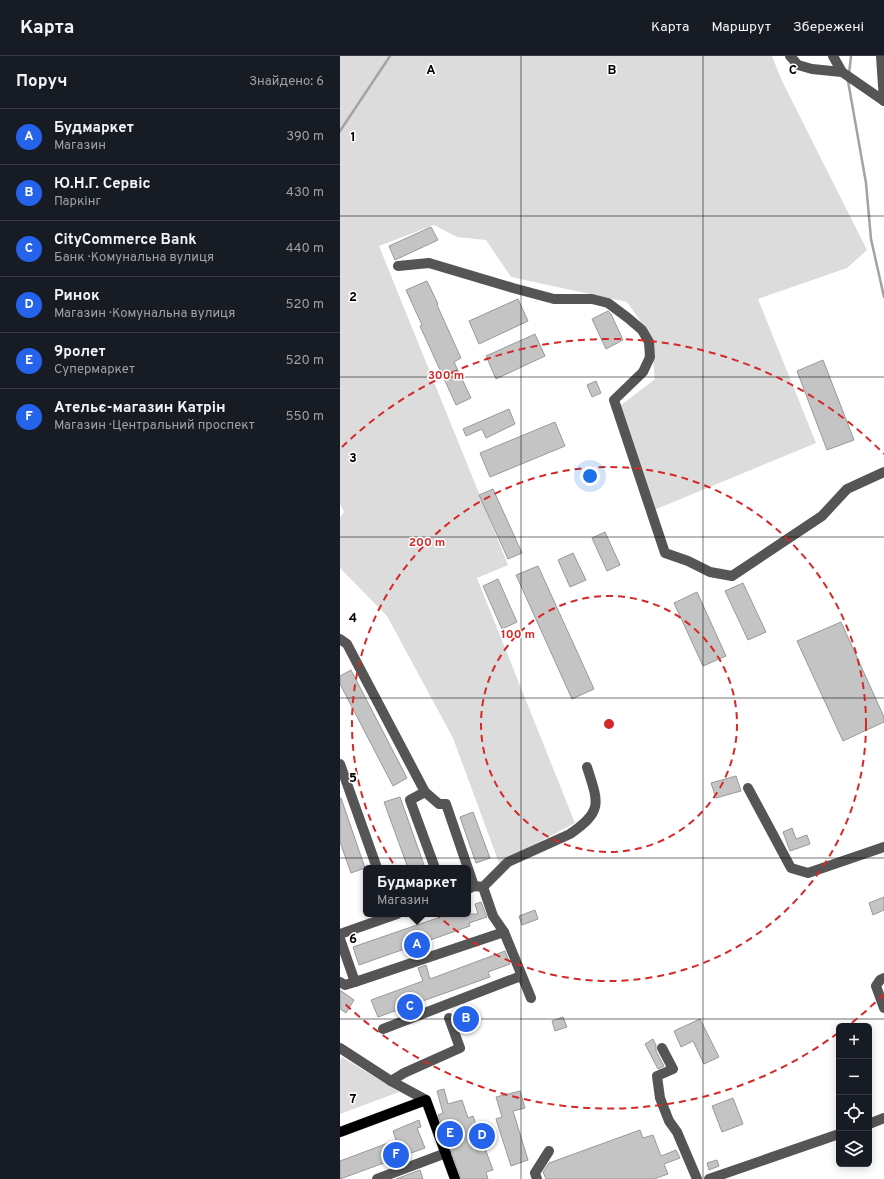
<!DOCTYPE html>
<html lang="uk">
<meta charset="utf-8">
<style>
body{margin:0;font-family:Overpass,sans-serif;background:#242831;color:#f1f3f6}
.controls{position:absolute;right:12px;bottom:12px;display:grid;overflow:hidden;border-radius:6px;box-shadow:0 2px 10px #0003}
.controls button{width:36px;height:36px;display:grid;place-items:center;padding:0;border:0;border-bottom:1px solid #363941;background:#171b24;color:#f1f3f6;font:20px sans-serif}
.you{position:absolute;left:250px;top:420px;width:14px;height:14px;margin:-10px;border:3px solid #fff;border-radius:50%;background:#1a73e8;box-shadow:0 0 0 6px #1a73e833}
.badge{display:grid;place-items:center;width:26px;height:26px;border-radius:50%;background:#2563eb;color:#fff;font-size:13px;font-weight:700}
.pin{position:absolute;translate:-50% -50%;border:2px solid #fff;box-shadow:0 1px 4px #0006}
.popup{position:absolute;left:23px;top:809px;width:108px;height:52px;box-sizing:border-box;display:grid;place-content:center;border-radius:6px;background:#171b24;filter:drop-shadow(0 1px 3px #0005);font-size:13px;white-space:nowrap;color:#9ea1a6}
.popup b{font-size:15px;color:#f1f3f6}
.popup::after{content:'';position:absolute;left:50%;top:100%;margin-left:-8px;border:8px solid transparent;border-top-color:#171b24}
.list{margin:0;padding:0;list-style:none}
h2{display:flex;justify-content:space-between;align-items:center;height:52px;margin:0;padding:0 16px;font-size:17px}
h2 small{font-size:13px;font-weight:400;color:#9ea1a6}
.list li{display:grid;grid-template-columns:26px 1fr auto;gap:12px;align-items:center;box-sizing:border-box;height:56px;padding:0 16px;border-top:1px solid #363941}
.list b{display:block;font-size:15px;white-space:nowrap}
.list p{margin:0;font-size:13px;white-space:nowrap;color:#9ea1a6}
.list em{font-size:13px;font-style:normal;color:#9ea1a6}
.icon{flex:none;width:22px;height:22px;fill:none;stroke:currentColor;stroke-width:2;stroke-linecap:round;stroke-linejoin:round}
.map{position:relative;flex:none;width:544px;height:1123px;overflow:hidden}
header{display:flex;align-items:center;gap:24px;box-sizing:border-box;height:56px;padding:0 20px;background:#171b24;border-bottom:1px solid #363941}
header strong{font-size:19px}
nav{display:flex;gap:22px;margin-inline-start:auto;font-size:14px}
main{display:flex}
aside{flex:1;background:#171b24}
.map>svg:first-child{display:block}
</style>
<header>
<strong>Карта</strong>
<nav><a>Карта</a><a>Маршрут</a><a>Збережені</a></nav>
</header>
<main>
<aside>
<h2>Поруч<small>Знайдено: 6</small></h2>
<ul class="list">
<li><span class="badge">A</span><div><b>Будмаркет</b><p>Магазин</p></div><em>390 m</em></li>
<li><span class="badge">B</span><div><b>Ю.Н.Г. Сервіс</b><p>Паркінг</p></div><em>430 m</em></li>
<li><span class="badge">C</span><div><b>CityCommerce Bank</b><p>Банк · Комунальна вулиця</p></div><em>440 m</em></li>
<li><span class="badge">D</span><div><b>Ринок</b><p>Магазин · Комунальна вулиця</p></div><em>520 m</em></li>
<li><span class="badge">E</span><div><b>9ролет</b><p>Супермаркет</p></div><em>520 m</em></li>
<li><span class="badge">F</span><div><b>Ательє-магазин Катрін</b><p>Магазин · Центральний проспект</p></div><em>550 m</em></li>
</ul>
</aside>
<div class="map">
<svg width="544" height="1123" viewBox="0 0 544 1123">
<rect width="100%" height="100%" fill="#fff"/>
<g fill="#dcdcdc">
<path d="M 0,0 L 432,0 L 442,25 L 527,194 L 507,212 L 418,243 L 476,387 L 314,454 L 280,350 L 315,323 L 310,279 L 287,246 L 171,221 L 146,184 L 117,181 L 94,169 L 39,190 L 168,509 L 137,522 L 235,767 L 159,807 L 113,682 L 47,560 L 0,512 L 0,461 L 4,456 L 0,448 Z"/>
<path d="M 2,1001 L 59,1036 L 0,1058 L 0,1004 Z"/>
</g>
<g fill="none" stroke-linecap="round" stroke-linejoin="round">
<g stroke="#a3a3a3" stroke-width="2.5">
<path d="M 509,18 L 511,0"/>
<path d="M 508,25 L 526,127 L 531,183 L 544,241"/>
<path d="M 0,75 L 50,0"/>
</g>
</g>
<g fill="#c4c4c4" stroke="#999">
<path d="M 91,171 L 98,184 L 55,204 L 49,190 Z"/>
<path d="M 87,225 L 98,248 L 97,249 L 121,302 L 114,306 L 131,342 L 116,349 L 80,270 L 82,269 L 66,234 Z"/>
<path d="M 178,243 L 188,265 L 139,288 L 129,265 Z"/>
<path d="M 268,255 L 271,258 L 283,284 L 266,293 L 252,263 Z"/>
<path d="M 195,278 L 205,300 L 156,323 L 146,300 Z"/>
<path d="M 483,304 L 514,384 L 487,394 L 457,315 Z"/>
<path d="M 256,325 L 261,337 L 252,341 L 247,329 Z"/>
<path d="M 169,353 L 175,368 L 146,382 L 142,373 L 126,380 L 123,373 Z"/>
<path d="M 215,366 L 225,390 L 150,421 L 140,397 Z"/>
<path d="M 153,433 L 182,497 L 168,503 L 139,439 Z"/>
<path d="M 265,476 L 280,509 L 267,515 L 252,482 Z"/>
<path d="M 233,497 L 246,524 L 230,531 L 218,504 Z"/>
<path d="M 198,510 L 254,633 L 232,643 L 176,519 Z"/>
<path d="M 158,523 L 177,566 L 162,573 L 143,530 Z"/>
<path d="M 403,527 L 426,576 L 408,584 L 385,535 Z"/>
<path d="M 357,536 L 386,600 L 363,610 L 334,547 Z"/>
<path d="M 501,566 L 544,661 L 544,666 L 503,685 L 457,585 Z"/>
<path d="M 11,614 L 67,722 L 53,730 L 0,628 L 0,620 Z"/>
<path d="M 396,720 L 401,735 L 376,742 L 371,727 Z"/>
<path d="M 60,741 L 85,812 L 68,812 L 44,746 Z"/>
<path d="M 0,742 L 1,742 L 25,812 L 11,817 L 0,786 Z"/>
<path d="M 133,756 L 150,802 L 136,807 L 120,761 Z"/>
<path d="M 452,772 L 456,783 L 467,779 L 470,788 L 450,795 L 443,776 Z"/>
<path d="M 544,841 L 544,854 L 533,859 L 529,847 Z"/>
<path d="M 141,846 L 147,861 L 129,867 L 130,870 L 19,909 L 13,891 L 109,858 L 138,858 L 135,848 Z"/>
<path d="M 195,854 L 198,863 L 182,869 L 179,860 Z"/>
<path d="M 165,895 L 170,908 L 148,916 L 150,921 L 38,961 L 31,944 L 83,925 L 78,912 L 86,909 L 90,923 Z"/>
<path d="M 0,934 L 14,944 L 6,957 L 0,953 Z"/>
<path d="M 223,961 L 227,971 L 215,975 L 212,965 Z"/>
<path d="M 360,963 L 379,1001 L 364,1008 L 353,985 L 341,991 L 334,975 Z"/>
<path d="M 313,983 L 316,989 L 316,995 L 324,1010 L 318,1013 L 305,988 Z"/>
<path d="M 104,1033 L 108,1048 L 122,1044 L 128,1062 L 133,1060 L 153,1114 L 146,1116 L 148,1123 L 121,1123 L 98,1059 L 103,1057 L 97,1035 Z"/>
<path d="M 180,1035 L 185,1052 L 173,1055 L 188,1104 L 171,1110 L 156,1063 L 162,1061 L 156,1041 Z"/>
<path d="M 393,1042 L 403,1068 L 382,1076 L 372,1050 Z"/>
<path d="M 79,1064 L 81,1071 L 77,1072 L 85,1092 L 0,1123 L 0,1105 L 56,1084 L 53,1075 Z"/>
<path d="M 300,1074 L 303,1082 L 313,1079 L 321,1100 L 336,1094 L 340,1102 L 324,1108 L 328,1118 L 314,1123 L 206,1123 L 203,1116 L 209,1107 Z"/>
<path d="M 377,1104 L 379,1110 L 369,1114 L 367,1107 Z"/>
<path d="M 80,1114 L 83,1123 L 56,1123 Z"/>
</g>
<g fill="none" stroke-linecap="round" stroke-linejoin="round">
<g stroke="#dbdbdb" stroke-width="11">
<path id="major" d="M 0,1076 L 86,1044 L 115,1123"/>
</g>
<g stroke="#555" stroke-width="10">
<path d="M 450,0 L 458,9 L 472,13 L 502,16 L 544,45"/>
<path d="M 493,0 L 502,16"/>
<path d="M 541,0 L 544,45"/>
<path d="M 58,210 L 89,207 L 173,232 L 214,243 L 252,243 L 268,247 L 288,262 L 302,274 L 309,286 L 310,301 L 303,316 L 274,344 L 325,497 L 348,505 L 370,516 L 392,520 L 482,460 L 507,433 L 544,416"/>
<path d="M 0,583 L 7,588 L 85,736 L 70,744 L 95,812"/>
<path d="M 0,708 L 37,812"/>
<path d="M 408,732 L 451,812 L 468,817 L 544,791"/>
<path d="M 85,736 L 99,748 L 106,748 L 134,830"/>
<path d="M 143,831 L 168,806 L 230,778 C 264,755 258,746 247,711"/>
<path d="M 128,833 L 134,830 L 143,831 L 153,860 L 164,876 L 191,942"/>
<path d="M 0,878 L 57,858"/>
<path d="M 0,883 L 15,926 L 164,876"/>
<path d="M 544,922 L 540,924 L 536,930 L 544,952"/>
<path d="M 0,926 L 5,929 L 15,926"/>
<path d="M 43,973 L 181,920"/>
<path d="M 0,992 L 51,1025 L 86,1044"/>
<path d="M 322,992 L 333,1013 L 317,1020 L 320,1042 L 329,1065 L 337,1076 L 357,1123"/>
<path d="M 51,1025 L 64,1017 L 120,992 L 109,962"/>
<path d="M 529,1068 L 544,1062"/>
<path d="M 37,1123 L 106,1097"/>
<path d="M 197,1123 L 195,1117 L 209,1095"/>
<path d="M 369,1123 L 499,1078"/>
</g>
<use href="#major" stroke="#000" stroke-width="10"/>
</g>
<path fill="none" stroke="#000" stroke-width="1" stroke-opacity="0.55" d="M 181,0 L 181,1123M 363,0 L 363,1123M 0,160 L 544,160M 0,321 L 544,321M 0,481 L 544,481M 0,642 L 544,642M 0,802 L 544,802M 0,963 L 544,963"/>
<g fill="none" stroke="#d62828" stroke-width="2" stroke-dasharray="7 5">
<circle cx="269" cy="668" r="128"/>
<circle cx="269" cy="668" r="257"/>
<path d="M544 938A385 385 0 0 1 509 969M498 977A385 385 0 0 1 2 945M2 391A385 385 0 0 1 544 398"/>
</g>
<g font-size="13" text-anchor="middle" font-weight="bold" fill="#000" stroke="#fff" stroke-width="3" stroke-linejoin="round" paint-order="stroke">
<text x="91" y="18">A</text>
<text x="272" y="18">B</text>
<text x="453" y="18">C</text>
<text x="13" y="85">1</text>
<text x="13" y="245">2</text>
<text x="13" y="406">3</text>
<text x="13" y="566">4</text>
<text x="13" y="726">5</text>
<text x="13" y="887">6</text>
<text x="13" y="1047">7</text>
</g>
<circle cx="269" cy="668" r="6" fill="#d62828" stroke="#fff" stroke-width="2"/>
<g font-size="12" text-anchor="middle" font-weight="bold" fill="#d62828" stroke="#fff" stroke-width="3" stroke-linejoin="round" paint-order="stroke">
<text x="106" y="323">300 m</text>
<text x="87" y="490">200 m</text>
<text x="178" y="582">100 m</text>
</g>
</svg>
<div class="controls">
<button>+</button>
<button>−</button>
<button><svg class="icon" aria-label="locate" viewBox="0 0 24 24"><circle cx="12" cy="12" r="6"/><path d="M12 2v4M12 18v4M2 12h4M18 12h4"/></svg></button>
<button><svg class="icon" aria-label="layers" viewBox="0 0 24 24"><path d="M12 4l9 5-9 5-9-5zM3 14l9 5 9-5"/></svg></button>
</div>
<div class="you"></div>
<div class="pin badge" style="left:77px;top:889px">A</div>
<div class="popup"><b>Будмаркет</b>Магазин</div>
<div class="pin badge" style="left:126px;top:963px">B</div>
<div class="pin badge" style="left:70px;top:951px">C</div>
<div class="pin badge" style="left:142px;top:1080px">D</div>
<div class="pin badge" style="left:110px;top:1078px">E</div>
<div class="pin badge" style="left:56px;top:1099px">F</div>
</div>
</main>
